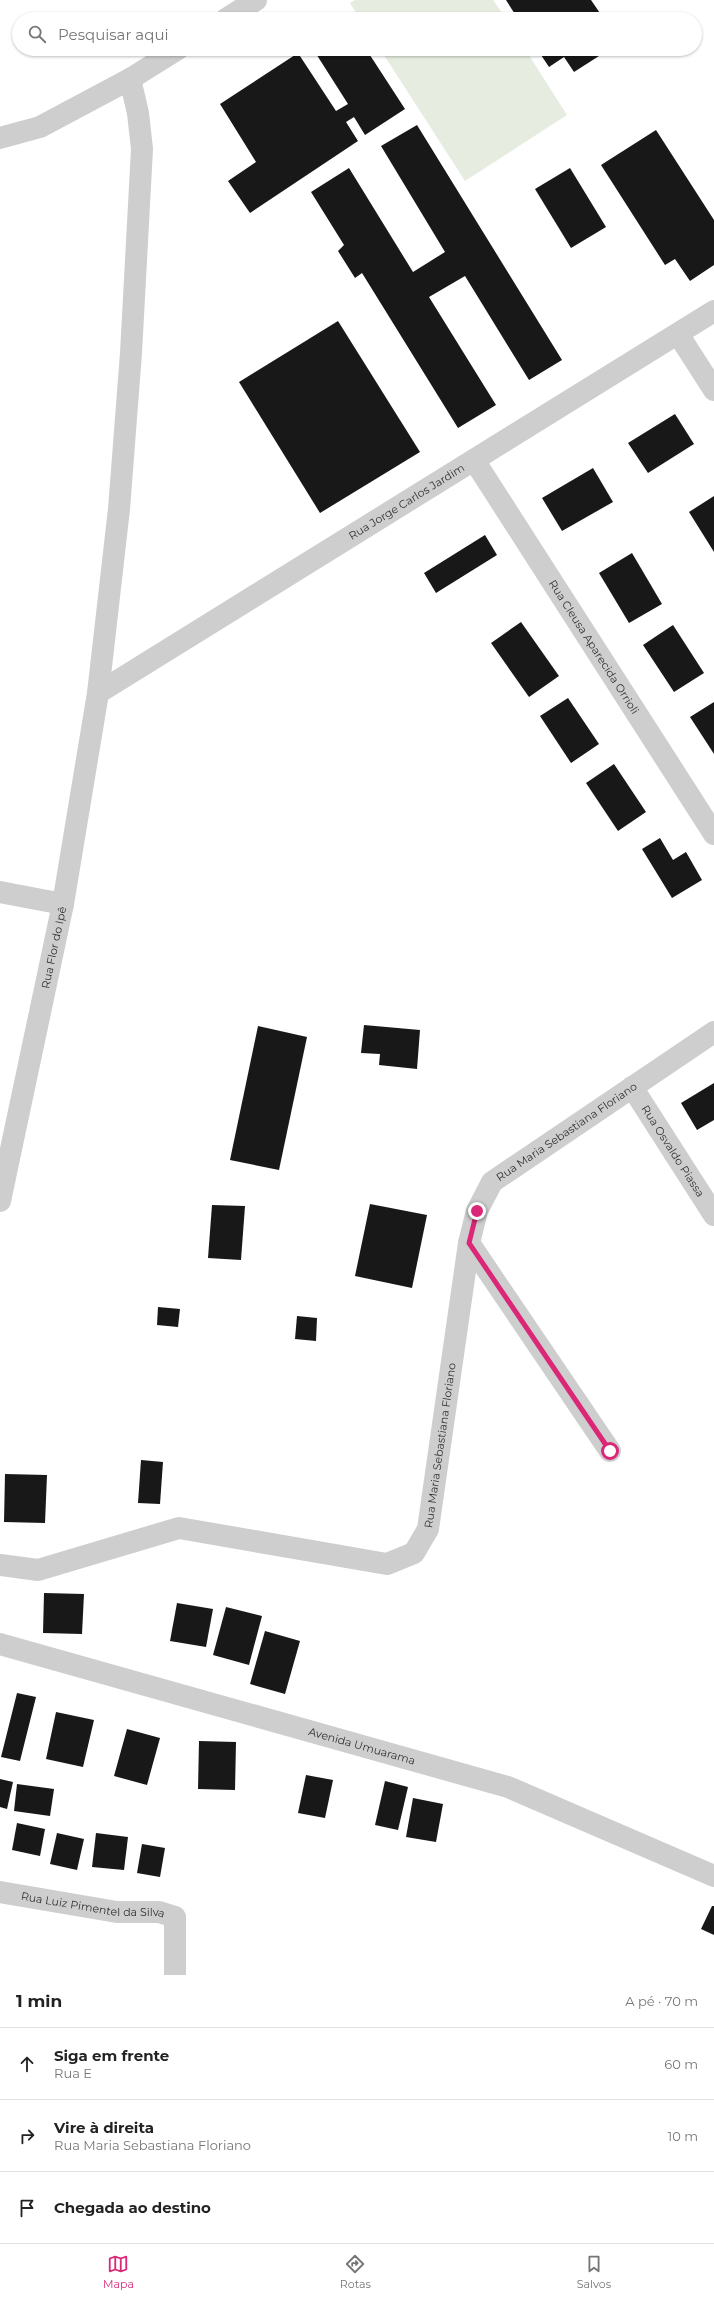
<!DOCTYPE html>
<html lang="pt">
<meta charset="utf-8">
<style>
body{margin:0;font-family:Montserrat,sans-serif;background:#f6f6f6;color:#222}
.stop{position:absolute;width:12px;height:12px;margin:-9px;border:3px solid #db2777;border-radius:50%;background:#fff}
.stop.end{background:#db2777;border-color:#fff;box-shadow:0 1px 4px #0008}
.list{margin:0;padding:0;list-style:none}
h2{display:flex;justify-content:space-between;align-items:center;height:52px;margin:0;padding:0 16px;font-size:17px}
h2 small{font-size:13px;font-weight:400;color:#767676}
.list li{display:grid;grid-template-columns:26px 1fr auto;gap:12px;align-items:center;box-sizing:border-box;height:72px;padding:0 16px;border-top:1px solid #e0e0e0}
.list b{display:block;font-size:15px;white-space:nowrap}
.list p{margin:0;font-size:13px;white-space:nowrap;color:#767676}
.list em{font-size:13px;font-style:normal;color:#767676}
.icon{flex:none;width:22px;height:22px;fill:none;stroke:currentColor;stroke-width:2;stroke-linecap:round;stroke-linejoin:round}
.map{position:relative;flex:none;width:714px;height:1975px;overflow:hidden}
.search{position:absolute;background:#fff;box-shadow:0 1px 3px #0004;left:12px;right:12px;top:12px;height:44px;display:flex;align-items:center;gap:10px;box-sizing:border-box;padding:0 14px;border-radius:22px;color:#767676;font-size:15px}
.sheet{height:268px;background:#fff}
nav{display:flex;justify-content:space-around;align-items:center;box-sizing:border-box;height:56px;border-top:1px solid #e0e0e0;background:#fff;font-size:11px;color:#767676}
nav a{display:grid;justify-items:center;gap:2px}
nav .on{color:#db2777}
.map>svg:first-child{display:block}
</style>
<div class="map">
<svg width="714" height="1975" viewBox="0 0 714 1975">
<rect width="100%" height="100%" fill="#fff"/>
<g fill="#e6ede0">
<path d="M 355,0 L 493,0 L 506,19 L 360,19 L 350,3 Z"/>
<path d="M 380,49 L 525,49 L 567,115 L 465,181 Z"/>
</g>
<g fill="#181818">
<path d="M 506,0 L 591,0 L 604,19 L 518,19 Z"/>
<path d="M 313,49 L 366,49 L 405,109 L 365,135 L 354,117 L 346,122 L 358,141 L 250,213 L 228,181 L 256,162 L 220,104 L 298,53 L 336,111 L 348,104 Z"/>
<path d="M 537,49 L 610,49 L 574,72 L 564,57 L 549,67 Z"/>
<path d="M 417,125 L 562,360 L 529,380 L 465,276 L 429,297 L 496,405 L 458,428 L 362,273 L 355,278 L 338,251 L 344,245 L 311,192 L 349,168 L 413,272 L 445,252 L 381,146 Z"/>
<path d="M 656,130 L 714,220 L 714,265 L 690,281 L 675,259 L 665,265 L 601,165 Z"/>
<path d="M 570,168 L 606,227 L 571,248 L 535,189 Z"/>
<path d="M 338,321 L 420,452 L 320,513 L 239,382 Z"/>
<path d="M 675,414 L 694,444 L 648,473 L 628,443 Z"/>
<path d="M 593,468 L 613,502 L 562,531 L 542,498 Z"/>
<path d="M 714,496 L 714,552 L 689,512 Z"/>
<path d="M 485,535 L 497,555 L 436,593 L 424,573 Z"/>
<path d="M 632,553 L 662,604 L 629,623 L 599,573 Z"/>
<path d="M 521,622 L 559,676 L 529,697 L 491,643 Z"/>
<path d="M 673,625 L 704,673 L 674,692 L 643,645 Z"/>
<path d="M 568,698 L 599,744 L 571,763 L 540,716 Z"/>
<path d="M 714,702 L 714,754 L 690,717 Z"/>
<path d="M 614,764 L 646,812 L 618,831 L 586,783 Z"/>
<path d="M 660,838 L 673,860 L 686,852 L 702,880 L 672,898 L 642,849 Z"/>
<path d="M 364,1025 L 420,1030 L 417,1069 L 379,1065 L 380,1054 L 361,1053 Z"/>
<path d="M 258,1026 L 307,1037 L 279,1170 L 230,1160 Z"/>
<path d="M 714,1083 L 714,1120 L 697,1130 L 681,1103 Z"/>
<path d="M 370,1204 L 427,1215 L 412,1288 L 355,1276 Z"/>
<path d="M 212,1205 L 245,1206 L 241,1260 L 208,1258 Z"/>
<path d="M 158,1307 L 180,1309 L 178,1327 L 157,1325 Z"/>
<path d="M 297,1316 L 317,1318 L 316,1341 L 295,1339 Z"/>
<path d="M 141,1460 L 163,1462 L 160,1504 L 138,1503 Z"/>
<path d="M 5,1474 L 47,1475 L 45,1523 L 4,1522 Z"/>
<path d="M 44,1593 L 84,1594 L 82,1634 L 43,1633 Z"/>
<path d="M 177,1603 L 213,1609 L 206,1647 L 170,1641 Z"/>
<path d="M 226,1607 L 262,1616 L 249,1665 L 213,1655 Z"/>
<path d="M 265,1631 L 300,1641 L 285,1694 L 250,1684 Z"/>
<path d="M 17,1693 L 36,1697 L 20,1761 L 1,1757 Z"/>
<path d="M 56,1712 L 94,1720 L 83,1767 L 46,1759 Z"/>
<path d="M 127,1729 L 160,1738 L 147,1785 L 114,1776 Z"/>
<path d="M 199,1741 L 236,1742 L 235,1790 L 198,1789 Z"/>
<path d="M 306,1775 L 333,1780 L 325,1818 L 298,1813 Z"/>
<path d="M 0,1779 L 13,1782 L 7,1809 L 0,1807 Z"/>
<path d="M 385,1781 L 408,1787 L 398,1830 L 375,1825 Z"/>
<path d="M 17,1784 L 54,1789 L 50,1816 L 14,1811 Z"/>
<path d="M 413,1798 L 443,1804 L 436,1842 L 406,1837 Z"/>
<path d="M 17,1823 L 45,1829 L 40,1856 L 12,1850 Z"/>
<path d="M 57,1833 L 84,1839 L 77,1870 L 50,1864 Z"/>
<path d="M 96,1833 L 128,1837 L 124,1870 L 92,1867 Z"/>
<path d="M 142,1844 L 165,1848 L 160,1877 L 137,1873 Z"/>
<path d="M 712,1906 L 714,1906 L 714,1935 L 701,1929 Z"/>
</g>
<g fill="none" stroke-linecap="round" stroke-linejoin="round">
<g stroke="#cecece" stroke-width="22">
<path d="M 226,19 L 256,0"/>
<path d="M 0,138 L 40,127 L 130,79 L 178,49"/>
<path d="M 678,334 L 714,390"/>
<path id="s1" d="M 474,460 L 714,834"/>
<path id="s2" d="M 98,693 L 714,311"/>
<path d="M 0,892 L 63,904"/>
<path id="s3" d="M 632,1087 L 714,1215"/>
<path id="s4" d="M 0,1201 L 63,904 L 98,693 L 119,509 L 131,353 L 142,149 L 138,113 L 130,79"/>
<path d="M 469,1243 L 610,1451"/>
<path id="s5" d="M 0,1565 L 38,1570 L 179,1528 L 387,1564 L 414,1553 L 428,1529 L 469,1243 L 477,1211 L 492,1182 L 714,1032"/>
<path id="s6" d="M 0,1892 L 117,1912 L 159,1912 L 175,1917 L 175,1975"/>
</g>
<path stroke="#cecece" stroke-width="22" id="s7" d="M 0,1644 L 508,1787 L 714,1876"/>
</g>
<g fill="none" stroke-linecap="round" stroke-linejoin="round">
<path stroke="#db2777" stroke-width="5" d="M 477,1211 L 469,1243 L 610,1451"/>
</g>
<g text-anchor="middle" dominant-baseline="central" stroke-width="4" stroke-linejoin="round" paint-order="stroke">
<g font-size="11" fill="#313131" stroke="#fff">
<text stroke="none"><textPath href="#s2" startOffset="363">Rua Jorge Carlos Jardim</textPath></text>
<text stroke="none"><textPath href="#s1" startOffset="222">Rua Cleusa Aparecida Orrioli</textPath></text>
<text stroke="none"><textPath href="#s4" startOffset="259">Rua Flor do Ipê</textPath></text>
<text stroke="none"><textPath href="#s5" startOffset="898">Rua Maria Sebastiana Floriano</textPath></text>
<text stroke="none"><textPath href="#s3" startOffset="76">Rua Osvaldo Piassa</textPath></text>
<text stroke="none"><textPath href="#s5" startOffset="538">Rua Maria Sebastiana Floriano</textPath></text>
<text stroke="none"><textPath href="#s7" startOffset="376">Avenida Umuarama</textPath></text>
<text stroke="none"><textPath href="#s6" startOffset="94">Rua Luiz Pimentel da Silva</textPath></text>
</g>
</g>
</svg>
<div class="stop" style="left:610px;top:1451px"></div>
<div class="stop end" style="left:477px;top:1211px"></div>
<div class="search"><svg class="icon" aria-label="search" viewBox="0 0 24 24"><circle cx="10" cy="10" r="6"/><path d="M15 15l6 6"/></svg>Pesquisar aqui</div>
</div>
<section class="sheet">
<h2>1 min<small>A pé · 70 m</small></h2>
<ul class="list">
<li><svg class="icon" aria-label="ahead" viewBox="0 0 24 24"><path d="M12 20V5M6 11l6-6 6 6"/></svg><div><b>Siga em frente</b><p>Rua E</p></div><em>60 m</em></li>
<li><svg class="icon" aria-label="right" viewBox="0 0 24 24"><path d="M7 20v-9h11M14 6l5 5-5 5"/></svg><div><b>Vire à direita</b><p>Rua Maria Sebastiana Floriano</p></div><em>10 m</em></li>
<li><svg class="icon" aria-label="arrive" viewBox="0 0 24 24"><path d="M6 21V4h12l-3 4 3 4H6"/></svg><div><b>Chegada ao destino</b></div></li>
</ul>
</section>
<nav>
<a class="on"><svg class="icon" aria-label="map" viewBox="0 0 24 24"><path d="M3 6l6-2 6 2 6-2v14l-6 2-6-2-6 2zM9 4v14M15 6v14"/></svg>Mapa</a>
<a><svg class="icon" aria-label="directions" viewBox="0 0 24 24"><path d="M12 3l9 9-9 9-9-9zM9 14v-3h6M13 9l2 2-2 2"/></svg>Rotas</a>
<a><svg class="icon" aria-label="saved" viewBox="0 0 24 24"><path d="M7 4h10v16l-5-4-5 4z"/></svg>Salvos</a>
</nav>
